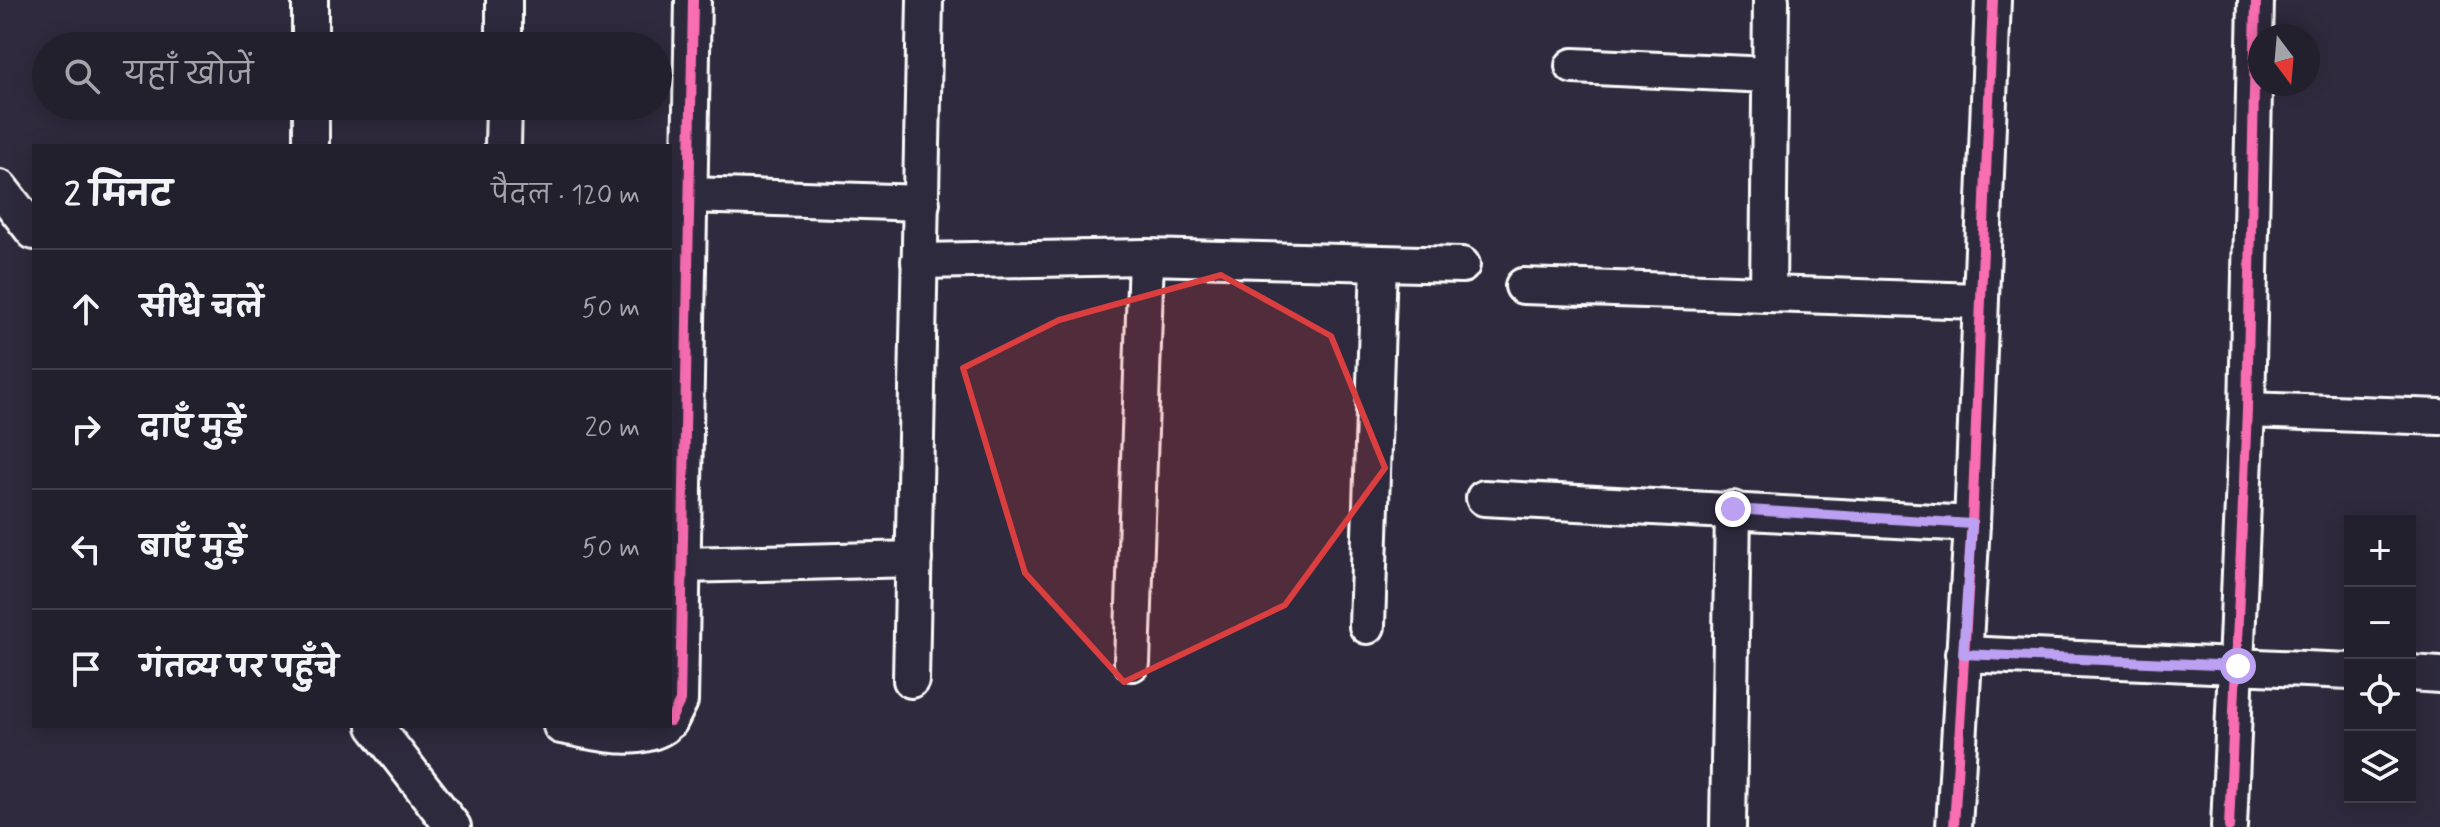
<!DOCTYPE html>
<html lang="hi">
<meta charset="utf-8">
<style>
body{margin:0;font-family:Mynerve,"Playpen Sans Deva",sans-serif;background:#2f2d3a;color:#f1f3f6}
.controls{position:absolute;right:24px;bottom:24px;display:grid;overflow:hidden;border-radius:0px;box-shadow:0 4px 20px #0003}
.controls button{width:72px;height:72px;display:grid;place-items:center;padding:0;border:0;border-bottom:2px solid #403e4a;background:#23202e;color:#f1f3f6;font:40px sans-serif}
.compass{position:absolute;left:2248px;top:24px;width:72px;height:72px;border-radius:50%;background:#23202e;box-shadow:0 4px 20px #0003;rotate:164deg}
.stop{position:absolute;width:24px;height:24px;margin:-18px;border:6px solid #bca0f2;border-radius:50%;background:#fff}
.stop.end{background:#bca0f2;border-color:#fff;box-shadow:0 2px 8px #0008}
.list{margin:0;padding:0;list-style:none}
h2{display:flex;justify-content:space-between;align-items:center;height:104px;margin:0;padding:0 32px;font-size:34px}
h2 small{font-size:26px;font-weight:400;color:#a3a3aa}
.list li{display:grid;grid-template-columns:52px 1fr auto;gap:24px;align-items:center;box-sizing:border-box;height:120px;padding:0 32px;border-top:2px solid #403e4a}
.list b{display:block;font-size:30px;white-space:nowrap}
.list em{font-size:26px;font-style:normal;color:#a3a3aa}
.icon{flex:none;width:44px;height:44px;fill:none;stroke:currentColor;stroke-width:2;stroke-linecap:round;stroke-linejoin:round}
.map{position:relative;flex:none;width:2440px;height:827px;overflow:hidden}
.search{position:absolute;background:#23202e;box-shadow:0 4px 20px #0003;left:32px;top:32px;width:640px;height:88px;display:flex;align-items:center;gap:20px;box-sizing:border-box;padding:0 28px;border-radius:44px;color:#a3a3aa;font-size:30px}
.panel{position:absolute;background:#23202e;box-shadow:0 4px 20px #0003;left:32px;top:144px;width:640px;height:584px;border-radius:0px}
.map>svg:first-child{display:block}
</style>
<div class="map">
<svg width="2440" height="827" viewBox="0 0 2440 827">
<rect width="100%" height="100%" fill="#2f2a3d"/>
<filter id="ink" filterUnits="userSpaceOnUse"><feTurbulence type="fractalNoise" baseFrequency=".0125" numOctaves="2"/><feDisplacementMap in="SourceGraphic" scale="16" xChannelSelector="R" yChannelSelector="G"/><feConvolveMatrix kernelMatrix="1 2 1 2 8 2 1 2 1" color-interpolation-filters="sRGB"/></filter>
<g filter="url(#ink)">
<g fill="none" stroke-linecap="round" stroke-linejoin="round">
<g stroke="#fff" stroke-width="40">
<g id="minor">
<path d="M 310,0 L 310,46"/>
<path d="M 504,46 L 504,0"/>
<path d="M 1573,66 L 1769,75"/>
<path d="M 311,106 L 311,146"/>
<path d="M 503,146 L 504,106"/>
<path d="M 0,188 L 34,232"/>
<path d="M 690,195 L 922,203"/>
<path d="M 919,261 L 1146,257 L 1462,265"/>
<path d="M 1523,286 L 1979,301"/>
<path d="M 1768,293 L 1771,0"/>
<path d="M 2247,410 L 2440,417"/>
<path d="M 1484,498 L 1972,524"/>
<path d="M 682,565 L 914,559"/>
<path d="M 1367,626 L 1379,263"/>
<path d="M 1963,654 L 2350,671"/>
<path d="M 1132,663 L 1146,257"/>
<path d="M 2410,673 L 2440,675"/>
<path d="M 911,680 L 925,0"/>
<path d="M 670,721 L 680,701 L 693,0"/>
<path d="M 375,726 L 453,827"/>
<path d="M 561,726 C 592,731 635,745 664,726"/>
<path d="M 1728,827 L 1733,509"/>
<path d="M 1954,827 L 1972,524 L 1993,0"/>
<path d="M 2229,827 L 2247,410 L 2256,0"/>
</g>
</g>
<use href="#minor" stroke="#2f2a3d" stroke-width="34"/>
<g stroke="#2f2a3d" stroke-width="15">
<g id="cycleway">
<path d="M 670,721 L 680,701 L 693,0"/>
<path d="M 1954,827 L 1972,524 L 1993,0"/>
<path d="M 2229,827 L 2247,410 L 2256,0"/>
</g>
</g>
<use href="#cycleway" stroke="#f96db3" stroke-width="10"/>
</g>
</g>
<g fill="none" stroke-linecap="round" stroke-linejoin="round" filter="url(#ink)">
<path stroke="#bca0f2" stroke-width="10" d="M 1733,509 L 1972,524 L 1963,654 L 2238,666"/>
</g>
<path fill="#da3e3e" fill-opacity="0.2" stroke="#da3e3e" stroke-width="6" stroke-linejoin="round" d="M 1221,275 L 1331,336 L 1385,468 L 1285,605 L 1124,682 L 1025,573 L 963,368 L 1059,320 Z"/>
</svg>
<div class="controls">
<button>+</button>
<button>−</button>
<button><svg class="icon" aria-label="locate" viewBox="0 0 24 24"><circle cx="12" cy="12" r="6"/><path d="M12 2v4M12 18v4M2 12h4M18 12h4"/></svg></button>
<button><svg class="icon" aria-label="layers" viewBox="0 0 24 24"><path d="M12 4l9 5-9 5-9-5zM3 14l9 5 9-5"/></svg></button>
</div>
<svg class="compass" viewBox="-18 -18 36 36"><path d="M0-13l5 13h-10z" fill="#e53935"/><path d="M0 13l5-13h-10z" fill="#a3a3aa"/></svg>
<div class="stop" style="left:2238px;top:666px"></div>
<div class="stop end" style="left:1733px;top:509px"></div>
<div class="search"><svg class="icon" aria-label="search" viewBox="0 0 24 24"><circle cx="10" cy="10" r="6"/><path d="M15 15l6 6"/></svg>यहाँ खोजें</div>
<section class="panel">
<h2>2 मिनट<small>पैदल · 120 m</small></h2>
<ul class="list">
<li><svg class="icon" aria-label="ahead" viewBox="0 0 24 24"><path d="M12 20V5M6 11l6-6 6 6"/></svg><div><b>सीधे चलें</b></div><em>50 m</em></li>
<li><svg class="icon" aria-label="right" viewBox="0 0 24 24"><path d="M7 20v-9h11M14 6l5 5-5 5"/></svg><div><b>दाएँ मुड़ें</b></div><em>20 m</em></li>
<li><svg class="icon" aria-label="left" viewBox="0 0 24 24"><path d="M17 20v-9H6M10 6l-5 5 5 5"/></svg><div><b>बाएँ मुड़ें</b></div><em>50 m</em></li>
<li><svg class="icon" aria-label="arrive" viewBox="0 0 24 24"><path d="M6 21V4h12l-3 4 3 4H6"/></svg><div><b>गंतव्य पर पहुँचे</b></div></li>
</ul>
</section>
</div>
